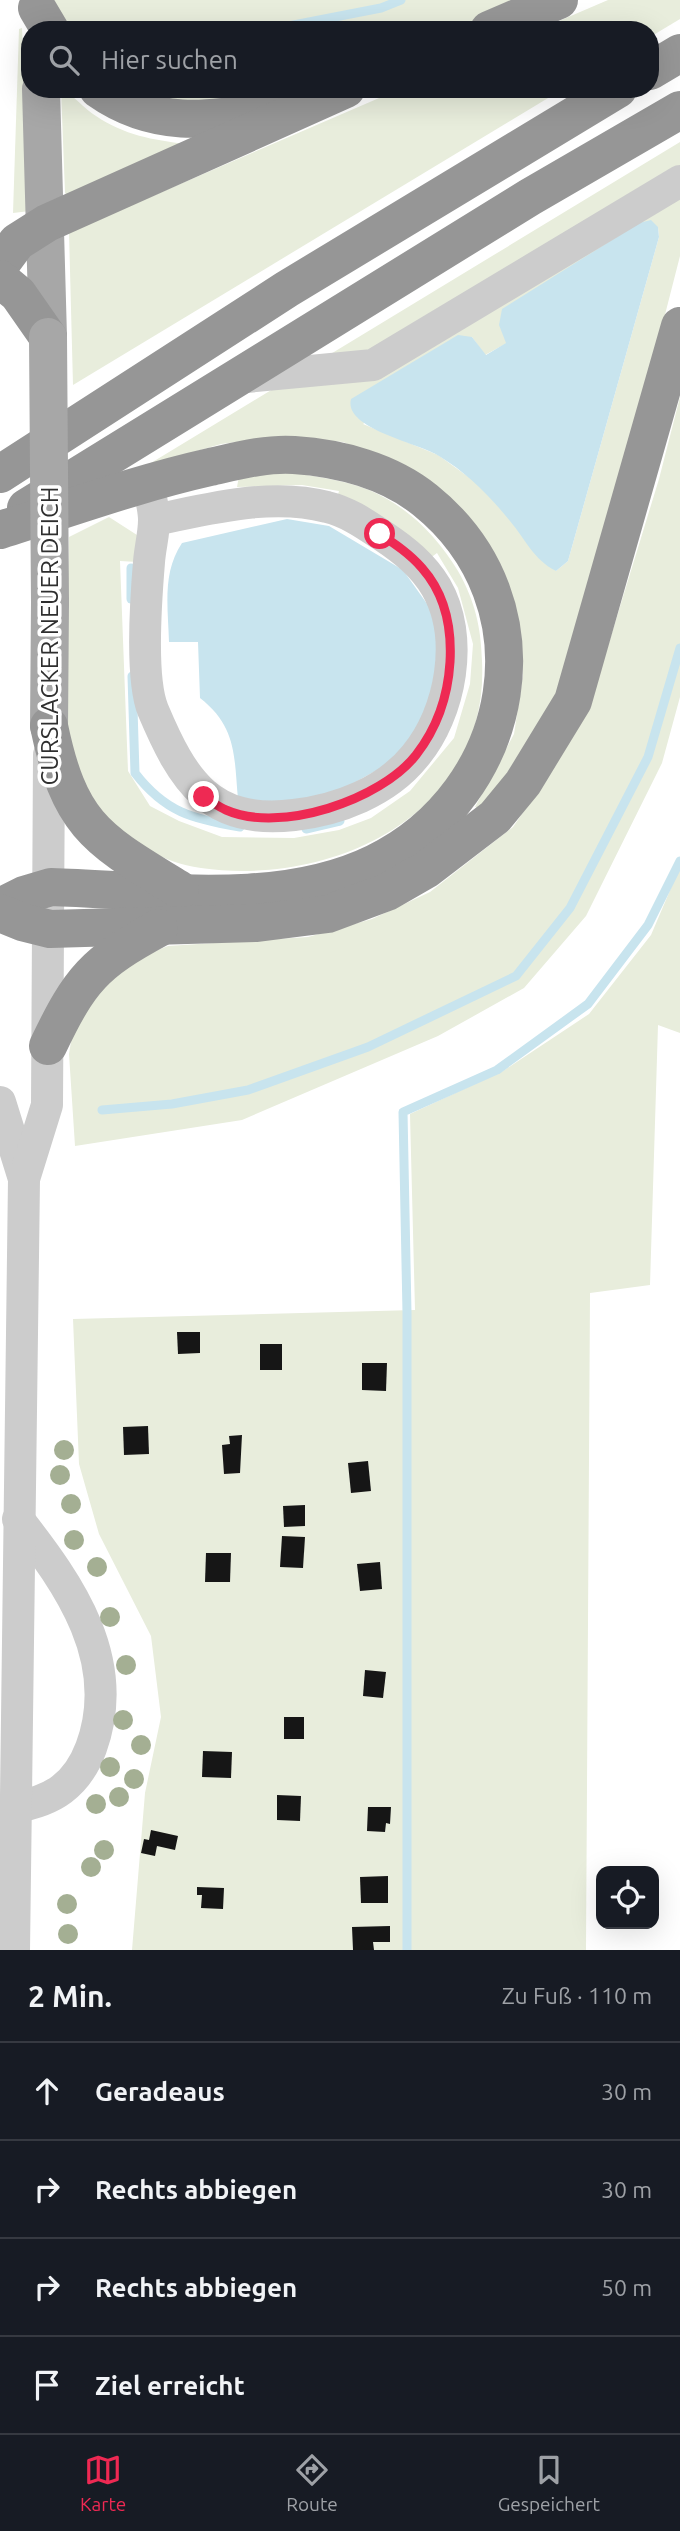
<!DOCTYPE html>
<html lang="de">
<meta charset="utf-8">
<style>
body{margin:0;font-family:Ubuntu,sans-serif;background:#242831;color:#f1f3f6}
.controls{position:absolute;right:21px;bottom:21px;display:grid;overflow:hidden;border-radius:14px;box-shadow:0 7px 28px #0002}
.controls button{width:63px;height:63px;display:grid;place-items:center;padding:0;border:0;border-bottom:2px solid #363941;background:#171b24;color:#f1f3f6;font:35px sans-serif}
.stop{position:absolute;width:21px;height:21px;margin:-16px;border:5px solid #ee2953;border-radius:50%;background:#fff}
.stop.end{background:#ee2953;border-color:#fff;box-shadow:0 2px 7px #0008}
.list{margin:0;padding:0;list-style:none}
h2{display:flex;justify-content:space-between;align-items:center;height:91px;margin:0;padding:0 28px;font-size:30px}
h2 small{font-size:23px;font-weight:400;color:#9ea1a6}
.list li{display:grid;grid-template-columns:46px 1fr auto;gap:21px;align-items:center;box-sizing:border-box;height:98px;padding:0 28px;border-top:2px solid #363941}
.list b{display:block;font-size:26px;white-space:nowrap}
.list em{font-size:23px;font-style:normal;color:#9ea1a6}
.icon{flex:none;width:38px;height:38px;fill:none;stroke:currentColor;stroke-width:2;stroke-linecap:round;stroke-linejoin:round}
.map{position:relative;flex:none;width:680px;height:1950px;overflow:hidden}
.search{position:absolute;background:#171b24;box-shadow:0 7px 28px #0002;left:21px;right:21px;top:21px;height:77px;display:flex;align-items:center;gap:18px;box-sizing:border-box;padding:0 24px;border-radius:28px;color:#9ea1a6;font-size:26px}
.sheet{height:483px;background:#171b24}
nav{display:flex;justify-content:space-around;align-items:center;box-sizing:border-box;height:98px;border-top:2px solid #363941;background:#171b24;font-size:19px;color:#9ea1a6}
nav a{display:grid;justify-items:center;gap:4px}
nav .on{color:#ee2953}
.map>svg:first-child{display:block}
</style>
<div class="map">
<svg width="680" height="1950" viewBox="0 0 680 1950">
<rect width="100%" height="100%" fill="#fff"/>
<g fill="#e8eddc" fill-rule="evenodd">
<path d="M 54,0 L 521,0 L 453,30 L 68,30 Z"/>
<path d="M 608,0 L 680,0 L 680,19 L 650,37 L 650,30 L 538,30 Z"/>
<path d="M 22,28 L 30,211 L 13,213 L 19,29 Z"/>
<path d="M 61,89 C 73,94 84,109 96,116 C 124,135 153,140 186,144 L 68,196 L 65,193 Z"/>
<path d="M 129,89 L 309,89 L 241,103 L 195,107 Z"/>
<path d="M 400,89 L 563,89 L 73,385 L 69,232 Z"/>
<path d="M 680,142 L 680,256 L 626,467 L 557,694 L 492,797 L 478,808 L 475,807 L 514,734 L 523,675 L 515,605 L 487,545 L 400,465 L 343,442 L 282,436 L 221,444 L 146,466 ZM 658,227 L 659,237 L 568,561 L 556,571 L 481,486 L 438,455 L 363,424 L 472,337 L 485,355 L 507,343 Z"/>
<path d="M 680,397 L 680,697 L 662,763 L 586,916 L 524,988 L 438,1036 L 242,1120 L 75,1146 L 69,1054 L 74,1023 L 93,996 L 140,957 L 168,946 L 308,937 L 372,919 L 430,892 L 513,827 L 553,769 L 589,708 L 659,479 Z"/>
<path d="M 282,471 C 311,476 341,479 369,490 C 407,506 437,536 458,571 C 475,601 481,627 482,661 C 490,813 334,887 201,868 C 160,862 139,845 109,820 C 102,815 92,809 88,801 C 50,721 69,624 69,537 L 109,517 L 137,535 L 137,562 L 120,561 L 128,771 L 150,806 L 179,821 L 222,837 L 294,838 L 339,830 L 371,818 L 410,791 L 454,738 L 470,684 L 473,644 L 458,588 L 437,553 L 425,562 L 336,502 L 339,491 L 302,485 L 237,487 L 239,476 Z"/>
<path d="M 680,867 L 680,1033 L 658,1025 L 650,1285 L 590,1293 L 586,1950 L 132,1950 L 145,1793 L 161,1717 L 151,1636 L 99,1534 L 79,1464 L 73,1319 L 415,1310 L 410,1114 L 503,1071 L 589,1014 L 651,935 Z"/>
</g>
<g fill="#c8e4ee">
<path d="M 651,220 L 658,227 L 659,237 L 568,561 L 556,571 C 534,560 525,539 510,521 C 489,495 467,473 439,456 C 419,443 343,429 351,399 L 458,335 L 472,337 L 486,355 L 506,343 L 499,325 L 502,309 L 639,223 Z"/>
<path d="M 287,519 L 329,526 L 403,570 L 430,608 L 438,636 L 440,671 L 430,708 L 397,759 L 323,800 L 264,805 L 238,799 C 234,756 237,727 200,698 L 198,642 L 169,642 C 168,607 162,573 182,543 Z"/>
</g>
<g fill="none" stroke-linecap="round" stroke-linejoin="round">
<g stroke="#c8e4ee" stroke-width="9">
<path d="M 268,30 L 381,8 L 401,0"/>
<path d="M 131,568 L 131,599"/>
<path d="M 132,676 L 135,773 C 165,812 192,819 240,827"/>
<path d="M 306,829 L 340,821"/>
<path d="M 102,1110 L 172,1104 L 248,1090 L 368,1047 L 516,976 L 570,908 L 648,757 L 680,648"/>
<path d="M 407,1950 L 407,1313 L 403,1112 L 497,1070 L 588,1004 L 648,925 L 680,861"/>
</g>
</g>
<g fill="#161616">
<path d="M 177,1332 L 200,1332 L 200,1353 L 178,1354 Z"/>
<rect x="260" y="1344" width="22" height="26"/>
<path d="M 362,1363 L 387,1363 L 386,1391 L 362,1390 Z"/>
<path d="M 148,1426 L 149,1454 L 124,1455 L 123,1427 Z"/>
<path d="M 242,1435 L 240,1473 L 224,1474 L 222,1445 L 230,1444 L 229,1436 Z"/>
<path d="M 368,1461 L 371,1491 L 351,1493 L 348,1463 Z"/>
<path d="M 305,1505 L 305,1526 L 284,1527 L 283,1506 Z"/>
<path d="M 282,1536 L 305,1537 L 303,1568 L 280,1567 Z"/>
<path d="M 206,1553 L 231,1553 L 230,1582 L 205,1582 Z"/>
<path d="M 380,1562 L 382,1589 L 360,1591 L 357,1564 Z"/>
<path d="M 365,1670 L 386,1672 L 383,1698 L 363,1696 Z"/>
<rect x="284" y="1717" width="20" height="22"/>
<path d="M 203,1751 L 232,1752 L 231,1778 L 202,1777 Z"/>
<path d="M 277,1795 L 301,1796 L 300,1821 L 277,1820 Z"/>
<path d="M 368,1807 L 391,1807 L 390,1824 L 386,1823 L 385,1832 L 367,1831 Z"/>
<path d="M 151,1830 L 178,1836 L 175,1850 L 157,1846 L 155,1856 L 141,1853 L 144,1839 L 149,1840 Z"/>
<path d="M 388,1876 L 388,1903 L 361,1903 L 360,1877 Z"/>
<path d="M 197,1887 L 224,1888 L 223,1909 L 201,1908 L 202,1895 L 197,1895 Z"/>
<path d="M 390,1926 L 390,1942 L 373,1942 L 374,1950 L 353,1950 L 352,1927 Z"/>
</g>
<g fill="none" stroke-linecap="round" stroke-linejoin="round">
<g stroke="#ccc" stroke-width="32">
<path d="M 236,378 L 373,365 L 680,181"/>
<path d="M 148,484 C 150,495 154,508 154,520 C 154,534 150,548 149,562 C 146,598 140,678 153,710 C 183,781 210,825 294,815 C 338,810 386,792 415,756 C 451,713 465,637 436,587 C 423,565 404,550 383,536 C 365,524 348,512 327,507 C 271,492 209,509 154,520"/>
<path d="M 0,1102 L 24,1179"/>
<path d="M 15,1807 C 53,1801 77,1785 91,1748 C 123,1661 70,1585 18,1519"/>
<path d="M 14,1950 L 24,1179 L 47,1105 L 49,755"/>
</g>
<g stroke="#a7a7a7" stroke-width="38">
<path d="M 41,89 L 48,337"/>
<path d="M 49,726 L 50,602"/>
</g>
<g stroke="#969696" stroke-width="38">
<path d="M 37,8 L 50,30"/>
<path d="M 489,30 L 559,0"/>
<path d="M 650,71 L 680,53"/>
<path d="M 98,89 C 153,128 208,122 272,109"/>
<path d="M 0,265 L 17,242 L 47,223 L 346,89"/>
<path d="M 0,279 L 18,294 L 48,337"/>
<path d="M 0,474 L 287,289 L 618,89"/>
<path d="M 26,508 L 530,197 L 680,110"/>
<path d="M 0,530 C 70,508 139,483 210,467 C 237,461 267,453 294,455 C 340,458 389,471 425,500 C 553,603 518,793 375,863 C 279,910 155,890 51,887 L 24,895 L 0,907"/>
<path d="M 49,726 C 70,827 97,839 180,890"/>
<path d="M 0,913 L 22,922 L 50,929 L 257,923 L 328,914 L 387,892 L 427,869 L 495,817 L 523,783 L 573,701 L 680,326"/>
<path d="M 48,1046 C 80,979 94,963 159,928"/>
</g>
<path stroke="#a7a7a7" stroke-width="38" d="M 48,337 L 50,602"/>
</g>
<g fill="#a4af93">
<circle cx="64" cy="1450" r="10"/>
<circle cx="60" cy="1475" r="10"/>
<circle cx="71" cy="1504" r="10"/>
<circle cx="74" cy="1540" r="10"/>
<circle cx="97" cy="1567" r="10"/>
<circle cx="110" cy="1617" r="10"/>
<circle cx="126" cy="1665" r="10"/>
<circle cx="123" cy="1720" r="10"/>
<circle cx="141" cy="1745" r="10"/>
<circle cx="110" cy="1767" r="10"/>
<circle cx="134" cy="1779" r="10"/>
<circle cx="119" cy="1797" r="10"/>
<circle cx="96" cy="1804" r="10"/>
<circle cx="104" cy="1850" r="10"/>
<circle cx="91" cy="1867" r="10"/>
<circle cx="67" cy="1904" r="10"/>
<circle cx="68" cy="1934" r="10"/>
</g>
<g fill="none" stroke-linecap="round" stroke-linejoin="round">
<path stroke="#ee2953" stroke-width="9" d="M 204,797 C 211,801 219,807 226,810 C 280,834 381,800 416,755 C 437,728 448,695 450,662 C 452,627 445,594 422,568 C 410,554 395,544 380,534"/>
</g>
<g text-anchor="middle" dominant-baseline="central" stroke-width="7" stroke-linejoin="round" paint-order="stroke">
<g font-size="24" fill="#2f2f2f" stroke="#fff">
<text transform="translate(49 636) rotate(-90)">CURSLACKER NEUER DEICH</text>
</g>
</g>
</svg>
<div class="controls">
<button><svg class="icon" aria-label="locate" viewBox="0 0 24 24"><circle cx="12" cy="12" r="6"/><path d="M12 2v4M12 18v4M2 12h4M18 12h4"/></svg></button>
</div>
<div class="stop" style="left:380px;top:534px"></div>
<div class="stop end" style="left:204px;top:797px"></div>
<div class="search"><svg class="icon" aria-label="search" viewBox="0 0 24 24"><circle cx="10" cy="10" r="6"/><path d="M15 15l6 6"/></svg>Hier suchen</div>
</div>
<section class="sheet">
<h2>2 Min.<small>Zu Fuß · 110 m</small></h2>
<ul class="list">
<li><svg class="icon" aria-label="ahead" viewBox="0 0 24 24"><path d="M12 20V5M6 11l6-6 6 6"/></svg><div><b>Geradeaus</b></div><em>30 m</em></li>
<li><svg class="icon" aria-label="right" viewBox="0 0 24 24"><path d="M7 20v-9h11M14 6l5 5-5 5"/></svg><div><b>Rechts abbiegen</b></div><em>30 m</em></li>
<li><svg class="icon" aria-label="right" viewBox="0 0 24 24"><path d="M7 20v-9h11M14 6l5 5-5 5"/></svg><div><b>Rechts abbiegen</b></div><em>50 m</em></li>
<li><svg class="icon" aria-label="arrive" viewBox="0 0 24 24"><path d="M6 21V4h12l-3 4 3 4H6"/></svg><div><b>Ziel erreicht</b></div></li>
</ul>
</section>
<nav>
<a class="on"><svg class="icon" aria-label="map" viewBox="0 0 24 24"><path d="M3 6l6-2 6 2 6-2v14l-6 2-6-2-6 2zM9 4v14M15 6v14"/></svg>Karte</a>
<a><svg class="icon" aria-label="directions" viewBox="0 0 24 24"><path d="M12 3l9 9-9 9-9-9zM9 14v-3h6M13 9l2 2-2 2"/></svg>Route</a>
<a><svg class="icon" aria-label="saved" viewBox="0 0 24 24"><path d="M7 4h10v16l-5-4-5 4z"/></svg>Gespeichert</a>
</nav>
